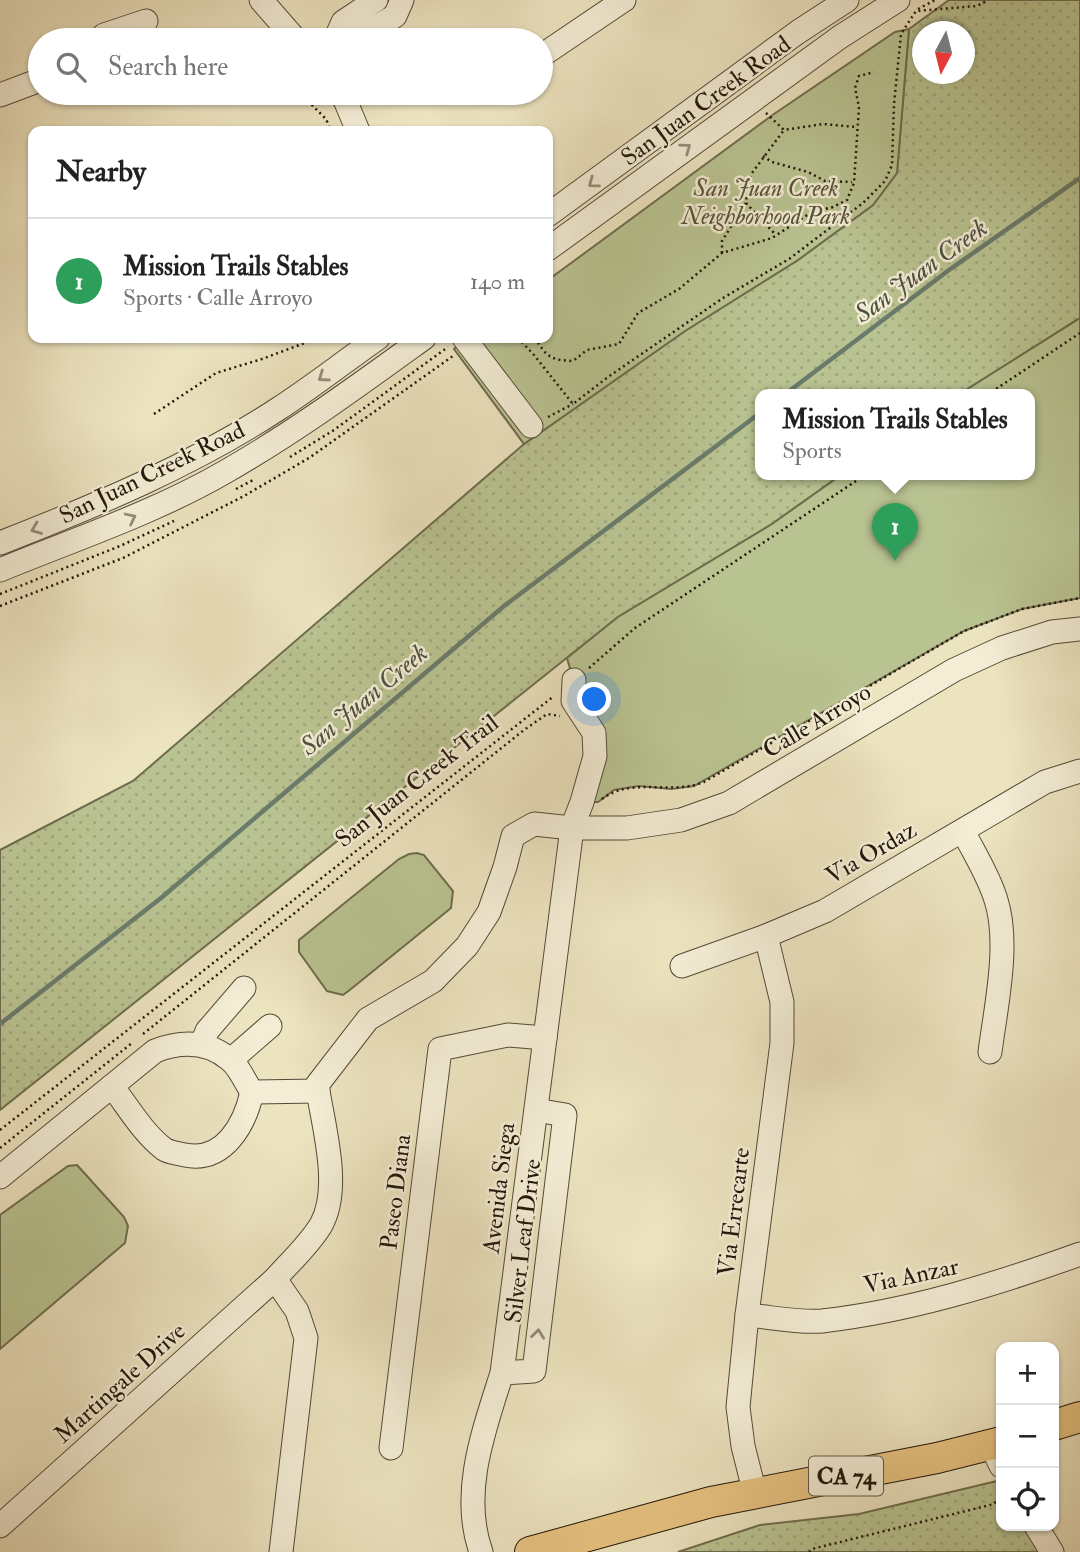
<!DOCTYPE html>
<meta charset="utf-8">
<style>
body{margin:0;font-family:"IM FELL Double Pica",serif;background:#f2f2f2;color:#222}
.controls{position:absolute;right:21px;bottom:21px;display:grid;overflow:hidden;border-radius:14px;box-shadow:0 2px 5px #0004}
.controls button{width:63px;height:63px;display:grid;place-items:center;padding:0;border:0;border-bottom:2px solid #e0e0e0;background:#fff;color:#222;font:35px sans-serif}
.compass{position:absolute;left:912px;top:21px;width:63px;height:63px;border-radius:50%;background:#fff;box-shadow:0 2px 5px #0004;rotate:187deg}
.you{position:absolute;left:595px;top:700px;width:24px;height:24px;margin:-18px;border:5px solid #fff;border-radius:50%;background:#1a73e8;box-shadow:0 0 0 10px #1a73e833}
.badge{display:grid;place-items:center;width:46px;height:46px;border-radius:50%;background:#8f2418;color:#fff;font-size:23px;font-weight:700}
.pin{position:absolute;translate:-50% -58px;filter:drop-shadow(0 2px 4px #0008)}
.pin::after{content:'';position:absolute;top:37px;width:24px;height:21px;background:inherit;clip-path:polygon(0 0,100% 0,50% 100%)}
.popup{position:absolute;left:755px;top:389px;width:280px;height:91px;box-sizing:border-box;display:grid;place-content:center;border-radius:14px;background:#fff;filter:drop-shadow(0 2px 5px #0005);font-size:23px;white-space:nowrap;color:#767676}
.popup b{font-size:26px;color:#222}
.popup::after{content:'';position:absolute;left:50%;top:100%;margin-left:-14px;border:14px solid transparent;border-top-color:#fff}
.list{margin:0;padding:0;list-style:none}
h2{display:flex;justify-content:space-between;align-items:center;height:91px;margin:0;padding:0 28px;font-size:30px}
h2 small{font-size:23px;font-weight:400;color:#767676}
.list li{display:grid;grid-template-columns:46px 1fr auto;gap:21px;align-items:center;box-sizing:border-box;height:126px;padding:0 28px;border-top:2px solid #e0e0e0}
.list b{display:block;font-size:26px;white-space:nowrap}
.list p{margin:0;font-size:23px;white-space:nowrap;color:#767676}
.list em{font-size:23px;font-style:normal;color:#767676}
.icon{flex:none;width:38px;height:38px;fill:none;stroke:currentColor;stroke-width:2;stroke-linecap:round;stroke-linejoin:round}
.map{position:relative;flex:none;width:1080px;height:1552px;overflow:hidden}
.search{position:absolute;background:#fff;box-shadow:0 2px 5px #0004;left:28px;top:28px;width:525px;height:77px;display:flex;align-items:center;gap:18px;box-sizing:border-box;padding:0 24px;border-radius:38px;color:#767676;font-size:26px}
.panel{position:absolute;background:#fff;box-shadow:0 2px 5px #0004;left:28px;top:126px;width:525px;height:217px;border-radius:14px}
.map>svg:first-child{display:block}
</style>
<div class="map">
<svg width="1080" height="1552" viewBox="0 0 1080 1552">
<defs>
<pattern id="grass-dots" width="8" height="8" patternUnits="userSpaceOnUse" patternTransform="scale(1.75)"><rect width="8" height="8" fill="#b9c391"/><path d="M2 2h.1M6 6h.1" fill="none" stroke="#9fa77c" stroke-width="1.8" stroke-linecap="round"/></pattern>
</defs>
<rect width="100%" height="100%" fill="#ece3bf"/>
<filter id="stains"><feTurbulence type="fractalNoise" baseFrequency=".00286" numOctaves="4"/><feColorMatrix values="0 0 0 0 .2 0 0 0 0 .09 0 0 0 0 .02 0 0 0 .5 -.17"/></filter>
<radialGradient id="worn" r=".72"><stop offset=".6" stop-color="#630" stop-opacity="0"/><stop offset="1" stop-color="#630" stop-opacity=".3"/></radialGradient>
<g fill="url(#grass-dots)" stroke="#6e6c4e" stroke-width="2" fill-rule="evenodd">
<path d="M 949,0 L 1080,0 L 1080,318 L 958,395 L 760,395 L 760,475 L 841,475 L 772,524 L 618,617 L 0,1110 L 0,850 L 133,781 L 524,444 L 685,331 L 798,260 L 873,205 L 897,173 L 909,29 ZM 922,32 L 964,32 L 964,74 L 922,74 Z"/>
<path d="M 1001,1480 L 1001,1526 L 1033,1526 L 1050,1552 L 678,1552 L 760,1525 L 859,1514 Z"/>
</g>
<g fill="#b9c391" stroke="#6e6c4e" stroke-width="2">
<path d="M 909,29 L 897,173 L 873,205 L 798,260 L 685,331 L 524,444 L 454,349 L 469,338 L 548,338 L 548,280 L 774,114 L 895,32 Z"/>
<path d="M 1080,318 L 1080,598 L 1022,609 L 964,631 L 694,786 L 671,789 L 639,786 L 614,790 L 598,802 L 582,802 L 595,756 L 567,658 L 618,617 L 772,524 L 841,475 L 1030,475 L 1030,395 L 958,395 Z"/>
<path d="M 417,853 L 424,855 L 453,891 L 451,908 L 351,989 L 343,995 L 327,991 L 299,952 L 299,940 L 399,859 L 409,854 Z"/>
<path d="M 77,1165 L 124,1217 L 128,1226 L 125,1243 L 0,1349 L 0,1215 L 68,1166 Z"/>
</g>
<g fill="none" stroke-linecap="round" stroke-linejoin="round">
<g stroke="#6a7b6c" stroke-width="4.5">
<path d="M 784,395 L 949,270 L 1080,178"/>
<path d="M 0,1024 L 161,898 L 504,606 L 760,413"/>
</g>
<g stroke="#554937" stroke-width="25">
<g id="minor">
<path d="M 261,0 L 296,40"/>
<path d="M 98,40 L 104,35 L 146,21"/>
<path d="M 335,40 L 343,22 L 376,0"/>
<path d="M 348,40 L 355,39 L 395,16 L 402,0"/>
<path d="M 541,56 L 624,0"/>
<path d="M 340,93 L 345,100 L 358,131"/>
<path d="M 0,95 L 40,80"/>
<path d="M 548,215 L 798,32 L 847,0"/>
<path d="M 548,249 L 840,37 L 898,0"/>
<path d="M 464,338 L 531,426"/>
<path d="M 0,543 C 95,506 193,465 278,409 C 312,387 345,361 378,338"/>
<path d="M 0,570 C 75,539 154,513 225,472 C 295,432 359,385 424,338"/>
<path d="M 963,831 C 974,853 989,876 996,900 C 1010,943 996,1006 990,1052"/>
<path d="M 682,966 L 766,936 L 825,911 L 1045,782 L 1080,771"/>
<path d="M 202,1044 L 207,1031 L 244,988"/>
<path d="M 231,1060 L 270,1026"/>
<path d="M 112,1086 C 128,1107 143,1133 164,1149 C 170,1153 178,1153 185,1155 C 224,1163 245,1124 252,1092"/>
<path d="M 0,1177 L 155,1051 C 181,1041 207,1041 229,1059 C 239,1066 245,1082 252,1092 L 318,1091"/>
<path d="M 275,1279 L 297,1311 L 306,1338 L 281,1552"/>
<path d="M 747,1315 C 771,1317 798,1323 822,1321 C 910,1311 997,1284 1080,1254"/>
<path d="M 502,1373 L 534,1371 L 565,1115 L 536,1110"/>
<path d="M 991,1445 L 1001,1466"/>
<path d="M 391,1448 L 440,1049 L 508,1035 L 545,1038"/>
<path d="M 755,1494 L 743,1446 L 738,1407 L 747,1315 L 782,1043 L 782,1002 L 766,936"/>
<path d="M 0,1526 L 275,1279 C 290,1262 309,1245 321,1225 C 342,1188 323,1125 317,1085 L 368,1019 L 433,981 L 467,946 L 489,912 L 505,867 L 513,836 L 534,824 L 572,828 L 627,828 L 681,820 L 729,803 L 954,670 L 1002,648 L 1052,632 L 1080,629"/>
<path d="M 1036,1526 L 1052,1552"/>
<path d="M 481,1552 C 460,1493 484,1430 502,1373 L 572,828 L 582,802 L 595,756 L 594,733 L 573,701 L 574,680"/>
</g>
</g>
<g stroke="#23160a" stroke-width="32">
<g id="major">
<path d="M 1054,1425 L 1080,1417"/>
<path d="M 530,1552 L 711,1502 L 937,1458 L 1001,1442"/>
</g>
</g>
<g stroke="#23160a" stroke-width="2.5" stroke-dasharray="2 3.5" stroke-linecap="butt">
<path d="M 918,9 L 935,0"/>
<path d="M 300,93 L 326,119 L 331,131"/>
<path d="M 766,113 L 784,130 L 823,124 L 856,127"/>
<path d="M 763,156 L 772,162 L 808,172 L 825,181 L 852,182"/>
<path d="M 746,203 L 775,234"/>
<path d="M 722,253 L 722,241 L 746,203 L 747,188 L 752,173 L 784,130"/>
<path d="M 518,338 L 534,355 L 573,404 L 608,377 L 723,298 L 789,259 L 863,203 L 885,181 L 892,165 L 894,104 L 901,34 L 916,11 L 977,6 L 988,0"/>
<path d="M 535,338 C 547,357 550,360 573,361 L 587,350 L 619,344 L 638,313 L 679,289 L 722,253 L 772,238 L 812,212 L 833,207 L 847,200 L 854,183 L 859,107 L 855,88 L 859,76 L 874,72"/>
<path d="M 987,395 L 1080,333"/>
<path d="M 154,414 L 216,373 L 262,359 L 318,338"/>
<path d="M 548,417 L 573,404"/>
<path d="M 290,457 L 334,430 L 448,347"/>
<path d="M 236,489 L 255,479"/>
<path d="M 0,594 L 120,546 L 174,521"/>
<path d="M 0,606 L 123,558 L 244,496 L 309,458 L 453,356"/>
<path d="M 589,668 L 635,628 L 865,475"/>
<path d="M 602,799 C 633,776 669,796 704,782 L 964,631 L 1022,609 L 1080,598"/>
<path d="M 143,1034 L 524,730 L 547,714 L 560,716"/>
<path d="M 0,1130 L 554,696"/>
<path d="M 0,1148 L 132,1043"/>
<path d="M 809,1552 L 812,1549 L 994,1504 L 1001,1495"/>
</g>
<use href="#minor" stroke="#f3edd5" stroke-width="23"/>
<use href="#major" stroke="#e6c280" stroke-width="30"/>
</g>
<defs><path id="oneway-chevron" d="M-2-3.5L2.5 0L-2 3.5" fill="none" stroke-width="1.6" stroke-linecap="round" stroke-linejoin="round" transform="scale(1.75)"/></defs>
<g stroke="#958c7a">
<use href="#oneway-chevron" transform="translate(686 148) rotate(-36)"/>
<use href="#oneway-chevron" transform="translate(593 183) rotate(144)"/>
<use href="#oneway-chevron" transform="translate(323 377) rotate(145)"/>
<use href="#oneway-chevron" transform="translate(131 518) rotate(-26)"/>
<use href="#oneway-chevron" transform="translate(36 529) rotate(158)"/>
<use href="#oneway-chevron" transform="translate(538 1334) rotate(-83)"/>
</g>
<g text-anchor="middle" dominant-baseline="central" stroke-width="5" stroke-linejoin="round" paint-order="stroke">
<rect fill="#f3edd5" stroke="#615647" stroke-width="2" x="809" y="1456.5" width="74" height="39" rx="5"/>
<g font-size="23" font-weight="bold" fill="#23160a">
<text x="846" y="1476">CA 74</text>
</g>
<g font-size="24" fill="#23160a" stroke="#f3edd5">
<text transform="translate(706 101) rotate(-36)">San Juan Creek Road</text>
<text transform="translate(152 473) rotate(-26)">San Juan Creek Road</text>
<text transform="translate(817 721) rotate(-31)">Calle Arroyo</text>
<text transform="translate(417 781) rotate(-38)">San Juan Creek Trail</text>
<text transform="translate(871 853) rotate(-30)">Via Ordaz</text>
<text transform="translate(499 1188) rotate(-83)">Avenida Siega</text>
<text transform="translate(396 1192) rotate(-83)">Paseo Diana</text>
<text transform="translate(734 1212) rotate(-83)">Via Errecarte</text>
<text transform="translate(523 1241) rotate(-83)">Silver Leaf Drive</text>
<text transform="translate(911 1276) rotate(-12)">Via Anzar</text>
<text transform="translate(120 1383) rotate(-42)">Martingale Drive</text>
</g>
<g font-size="24" font-style="italic" fill="#585339" stroke="#f3edd5">
<text x="766" y="188">San Juan Creek<tspan x="766" dy="28">Neighborhood Park</tspan></text>
</g>
<g font-size="26" font-style="italic" fill="#4c5143" stroke="#f3edd5">
<text transform="translate(921 271) rotate(-36)">San Juan Creek</text>
<text transform="translate(364 700) rotate(-40)">San Juan Creek</text>
</g>
</g>
<rect width="100%" height="100%" filter="url(#stains)"/>
<rect width="100%" height="100%" fill="url(#worn)"/>
</svg>
<div class="controls">
<button>+</button>
<button>−</button>
<button><svg class="icon" aria-label="locate" viewBox="0 0 24 24"><circle cx="12" cy="12" r="6"/><path d="M12 2v4M12 18v4M2 12h4M18 12h4"/></svg></button>
</div>
<svg class="compass" viewBox="-18 -18 36 36"><path d="M0-13l5 13h-10z" fill="#e53935"/><path d="M0 13l5-13h-10z" fill="#767676"/></svg>
<div class="you"></div>
<div class="pin badge" style="left:895px;top:561px;background:#2e9e5b">1</div>
<div class="popup"><b>Mission Trails Stables</b>Sports</div>
<div class="search"><svg class="icon" aria-label="search" viewBox="0 0 24 24"><circle cx="10" cy="10" r="6"/><path d="M15 15l6 6"/></svg>Search here</div>
<section class="panel">
<h2>Nearby<small></small></h2>
<ul class="list">
<li><span class="badge" style="background:#2e9e5b">1</span><div><b>Mission Trails Stables</b><p>Sports · Calle Arroyo</p></div><em>140 m</em></li>
</ul>
</section>
</div>
